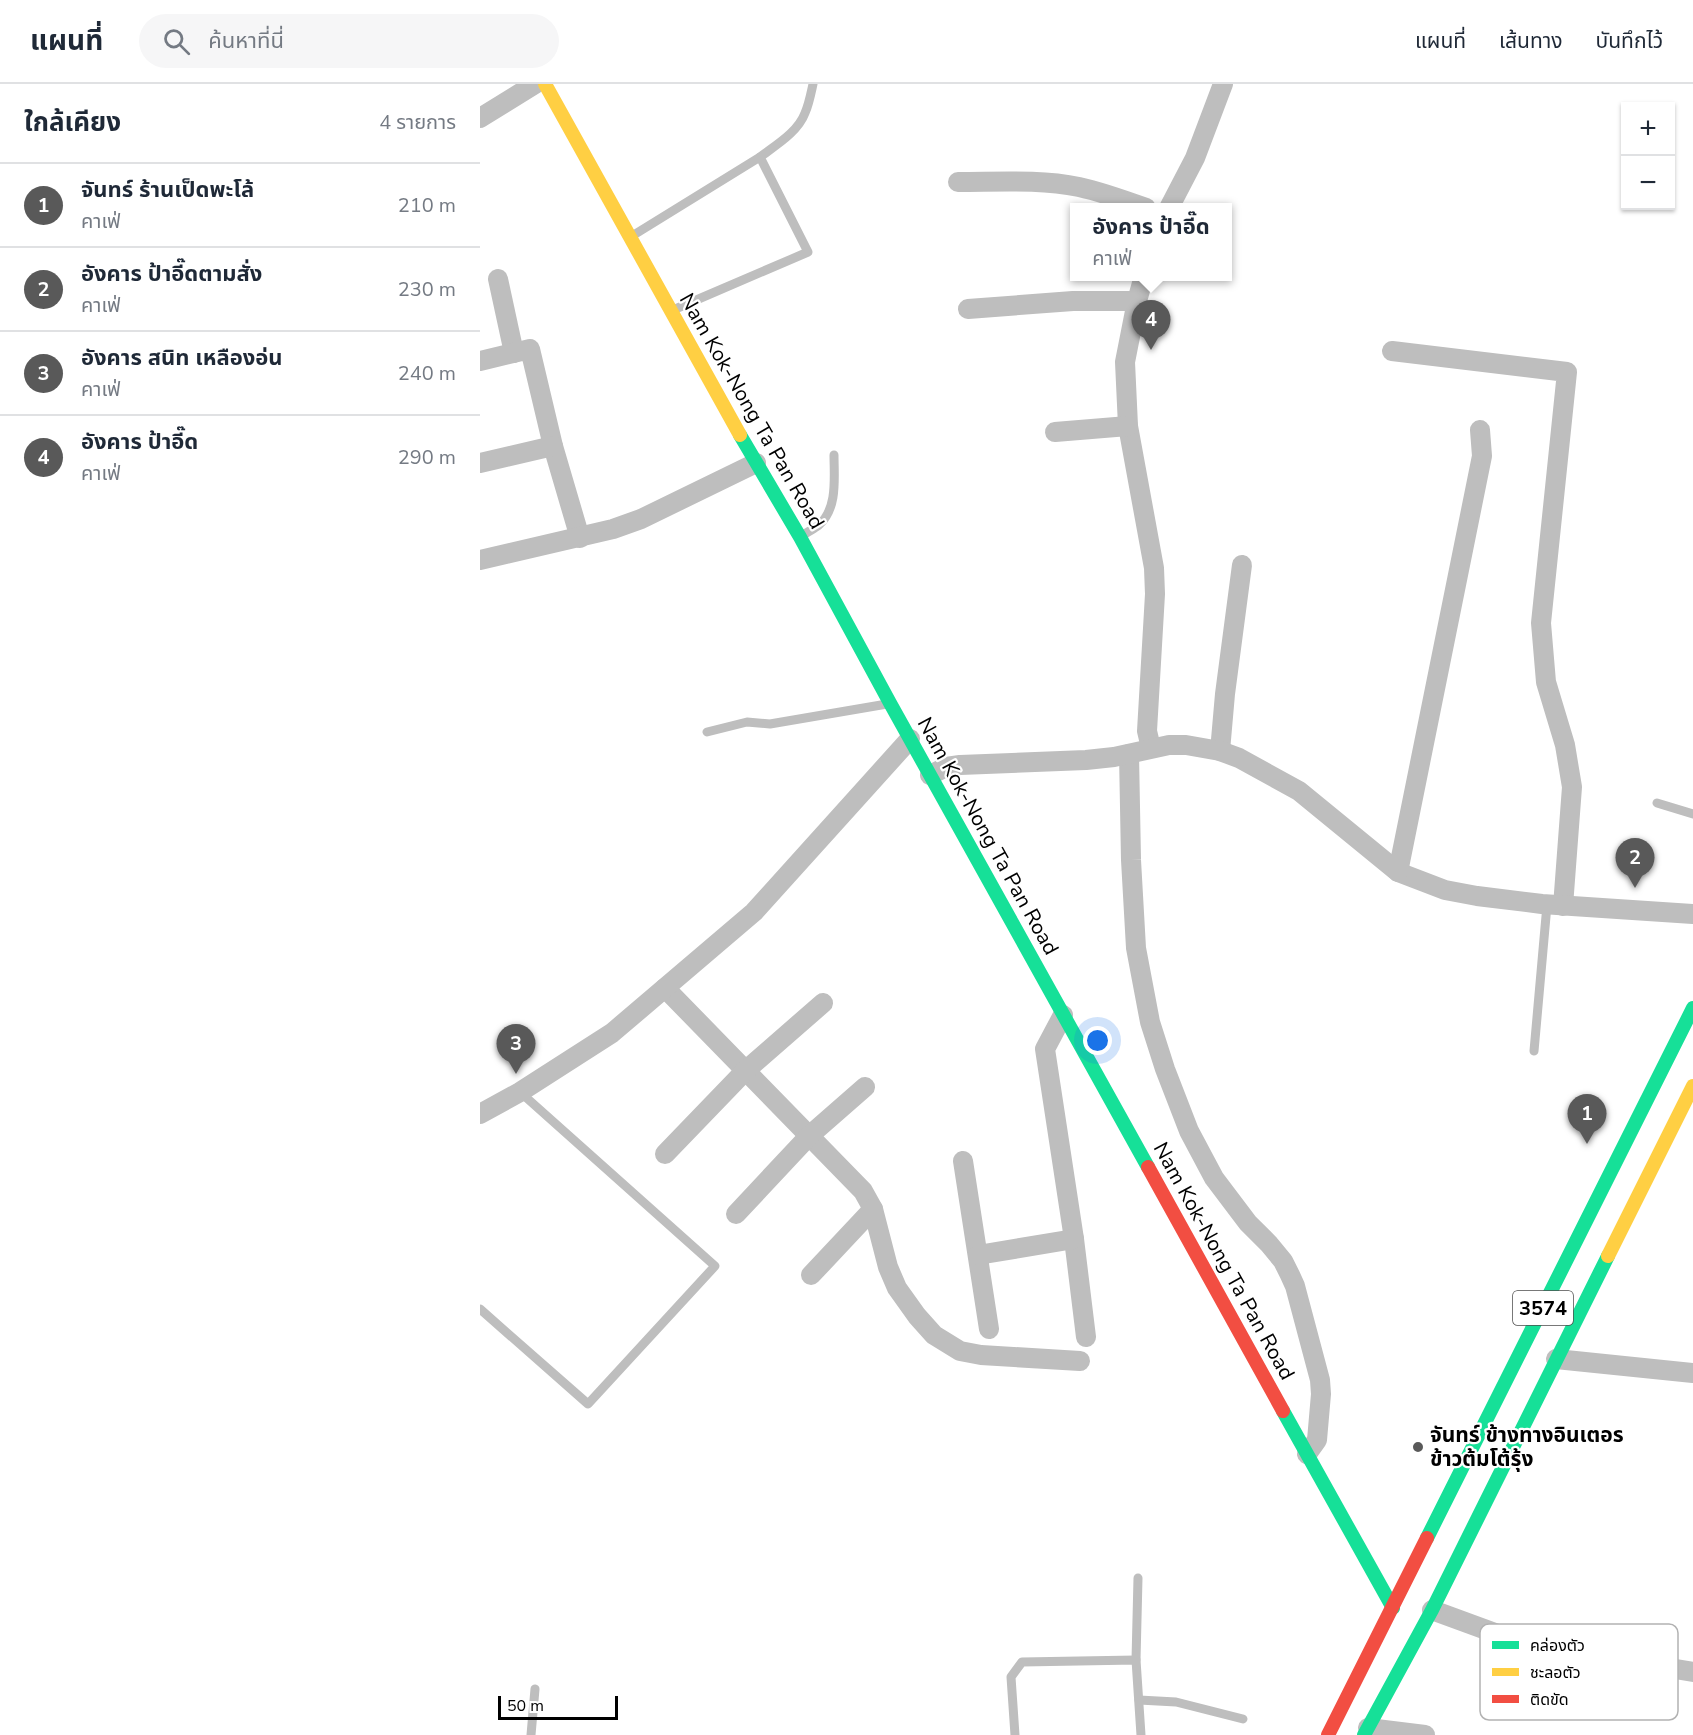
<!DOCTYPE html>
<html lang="th">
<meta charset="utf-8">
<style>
body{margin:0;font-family:"Nunito Sans","Noto Sans Thai",sans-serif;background:#f6f6f7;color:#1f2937}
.controls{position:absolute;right:18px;top:18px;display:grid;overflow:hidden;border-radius:0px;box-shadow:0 2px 4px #0004}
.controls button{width:54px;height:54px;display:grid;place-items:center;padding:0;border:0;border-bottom:2px solid #e0e1e3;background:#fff;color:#1f2937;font:30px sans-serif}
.scale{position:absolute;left:18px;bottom:15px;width:120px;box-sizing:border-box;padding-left:6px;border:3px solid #000;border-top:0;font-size:16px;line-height:21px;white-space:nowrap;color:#000;-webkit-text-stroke:4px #fff;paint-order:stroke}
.you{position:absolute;left:618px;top:957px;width:21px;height:21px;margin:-15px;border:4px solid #fff;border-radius:50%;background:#1a73e8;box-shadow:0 0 0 9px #1a73e833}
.badge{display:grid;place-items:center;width:39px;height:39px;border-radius:50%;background:#595959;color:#fff;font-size:20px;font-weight:700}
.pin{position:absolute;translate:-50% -50px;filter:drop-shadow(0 2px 3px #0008)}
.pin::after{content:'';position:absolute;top:32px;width:21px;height:18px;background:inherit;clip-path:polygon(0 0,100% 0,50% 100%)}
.popup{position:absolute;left:590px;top:119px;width:162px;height:78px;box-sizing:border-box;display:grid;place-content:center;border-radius:0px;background:#fff;filter:drop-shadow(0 2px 4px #0005);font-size:20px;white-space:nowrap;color:#747a83}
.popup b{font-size:22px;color:#1f2937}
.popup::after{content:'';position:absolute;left:50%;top:100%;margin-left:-12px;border:12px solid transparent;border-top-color:#fff}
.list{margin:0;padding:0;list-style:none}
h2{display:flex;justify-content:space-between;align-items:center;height:78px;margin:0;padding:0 24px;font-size:26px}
h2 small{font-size:20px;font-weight:400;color:#747a83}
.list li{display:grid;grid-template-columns:39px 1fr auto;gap:18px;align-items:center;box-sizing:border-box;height:84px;padding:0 24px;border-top:2px solid #e0e1e3}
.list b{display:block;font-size:22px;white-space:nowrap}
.list p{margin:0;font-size:20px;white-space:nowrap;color:#747a83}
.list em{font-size:20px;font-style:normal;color:#747a83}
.icon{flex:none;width:33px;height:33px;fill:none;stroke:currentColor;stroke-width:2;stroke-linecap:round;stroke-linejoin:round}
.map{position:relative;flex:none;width:1213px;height:1651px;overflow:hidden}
header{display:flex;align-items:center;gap:36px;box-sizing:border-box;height:84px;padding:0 30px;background:#fff;border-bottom:2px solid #e0e1e3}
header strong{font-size:28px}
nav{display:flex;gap:33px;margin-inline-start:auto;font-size:21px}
.search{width:420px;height:54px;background:#f6f6f7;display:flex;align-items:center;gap:15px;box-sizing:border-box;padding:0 21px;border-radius:33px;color:#747a83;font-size:22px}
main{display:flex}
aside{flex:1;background:#fff}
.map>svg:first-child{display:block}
</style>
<header>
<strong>แผนที่</strong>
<div class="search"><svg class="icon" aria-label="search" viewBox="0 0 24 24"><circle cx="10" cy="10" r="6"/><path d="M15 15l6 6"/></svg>ค้นหาที่นี่</div>
<nav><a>แผนที่</a><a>เส้นทาง</a><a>บันทึกไว้</a></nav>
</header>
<main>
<aside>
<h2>ใกล้เคียง<small>4 รายการ</small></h2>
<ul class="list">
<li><span class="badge">1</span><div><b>จันทร์ ร้านเป็ดพะโล้</b><p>คาเฟ่</p></div><em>210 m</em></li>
<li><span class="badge">2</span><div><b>อังคาร ป้าอี๊ดตามสั่ง</b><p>คาเฟ่</p></div><em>230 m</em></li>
<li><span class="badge">3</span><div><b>อังคาร สนิท เหลืองอ่น</b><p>คาเฟ่</p></div><em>240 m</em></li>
<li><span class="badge">4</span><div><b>อังคาร ป้าอี๊ด</b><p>คาเฟ่</p></div><em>290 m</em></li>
</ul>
</aside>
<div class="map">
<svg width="1213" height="1651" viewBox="0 0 1213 1651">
<rect width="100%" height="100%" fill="#fff"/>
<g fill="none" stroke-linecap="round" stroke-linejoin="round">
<g stroke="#bebebe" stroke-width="9">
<path d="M 152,152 L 280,73 C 296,61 318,48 325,29 C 329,20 331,9 333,0"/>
<path d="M 193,226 L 328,168 L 280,73"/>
<path d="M 322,452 C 327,448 334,445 339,441 C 358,424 354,394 354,371"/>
<path d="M 227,648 L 267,638 L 290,640 L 407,620"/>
<path d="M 1177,719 L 1213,730"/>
<path d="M 1054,967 L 1067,821"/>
<path d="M 0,1225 L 108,1320 L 235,1182 L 40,1008"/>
<path d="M 656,1576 L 658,1494"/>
<path d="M 659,1616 L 696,1618 L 763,1635"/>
<path d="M 51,1651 L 55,1605"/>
<path d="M 535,1651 L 531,1593 L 542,1578 L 656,1576 L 661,1651"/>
</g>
<g stroke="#bebebe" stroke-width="20">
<path d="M 0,34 L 55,0"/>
<path d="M 478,98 C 518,98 560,95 599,103 C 622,108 644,116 666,124"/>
<path d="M 689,124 L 715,74 L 743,0"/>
<path d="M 664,192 L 657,217 L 645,278 L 648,342 L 674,484 L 675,510 L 667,647 L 671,664"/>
<path d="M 18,195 L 34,269"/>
<path d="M 488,225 L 593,217 L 657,217"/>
<path d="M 912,267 L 1087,288 L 1061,539 L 1066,598 L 1085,661 L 1092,703 L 1083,822"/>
<path d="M 0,277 L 50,265 L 73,362 L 100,454"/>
<path d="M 575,348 L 648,342"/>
<path d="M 0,379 L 73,362"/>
<path d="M 0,476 L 133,445 L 161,435 L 276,379"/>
<path d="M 740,667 L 745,610 L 762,481"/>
<path d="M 649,670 L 651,776 L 656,864 L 670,938 L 685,985 L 709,1047 L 734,1094 L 768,1139 L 789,1160 L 803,1177 L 810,1191 L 815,1202 L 840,1296 L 841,1310 L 837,1356 L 827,1370"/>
<path d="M 450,691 L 466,683 L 480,681 L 606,676 L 634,673 L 689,661 L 706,661 L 740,667 L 759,674 L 819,707 L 918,788 L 965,806 L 997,812 L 1062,820 L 1213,830"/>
<path d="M 918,788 L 1002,372 L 1000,346"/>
<path d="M 185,904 L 383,1107 L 393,1125 L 408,1183 L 417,1204 L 437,1232 L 454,1251 L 480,1267 L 501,1271 L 600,1277"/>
<path d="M 583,931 L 565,965 L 594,1155 L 606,1253"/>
<path d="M 0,1030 L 40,1008 L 132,949 L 274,828 L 430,655"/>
<path d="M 185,1070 L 265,987 L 343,919"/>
<path d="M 483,1077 L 509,1245"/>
<path d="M 256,1130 L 329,1052 L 385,1003"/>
<path d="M 498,1171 L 594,1155"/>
<path d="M 331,1191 L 393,1125"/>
<path d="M 1076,1275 L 1213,1289"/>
<path d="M 952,1526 L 1045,1560 L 1213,1588"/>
<path d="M 888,1644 L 945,1651"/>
</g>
<g stroke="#16e098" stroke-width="14">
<path d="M 260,351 L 320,453 L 410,619 L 668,1083"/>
<path d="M 803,1327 L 913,1524"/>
<path d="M 947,1454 L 1213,924"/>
<path d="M 884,1651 L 952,1526 L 1128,1172"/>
</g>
<g stroke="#ffcf43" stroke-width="14">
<path d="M 65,0 L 260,351"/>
<path d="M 1128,1172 L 1213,1002"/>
</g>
<g stroke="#f24e42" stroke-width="14">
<path d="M 668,1083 L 803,1327"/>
<path d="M 848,1651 L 947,1454"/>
</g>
</g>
<circle fill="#595959" stroke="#fff" stroke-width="2" cx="938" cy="1363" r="6"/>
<g text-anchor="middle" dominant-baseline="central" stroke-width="4.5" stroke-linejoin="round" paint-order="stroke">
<rect fill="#fff" stroke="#4c4c4c" stroke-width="1.5" x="1033" y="1207" width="60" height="34" rx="4.5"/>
<g font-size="20" font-weight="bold" fill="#000">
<text x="1063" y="1224">3574</text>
</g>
<g font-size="21" fill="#000" stroke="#fff">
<text transform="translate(272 327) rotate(60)">Nam Kok-Nong Ta Pan Road</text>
<text transform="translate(508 752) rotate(61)">Nam Kok-Nong Ta Pan Road</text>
<text transform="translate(744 1177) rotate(61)">Nam Kok-Nong Ta Pan Road</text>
</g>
<g font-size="21" font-weight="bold" fill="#000" stroke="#fff" text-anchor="start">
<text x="950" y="1351">จันทร์ ข้างทางอินเตอร<tspan x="950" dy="24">ข้าวต้มโต้รุ้ง</tspan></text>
</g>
</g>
<rect x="1000" y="1540" width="198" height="96" rx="9" fill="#fff" stroke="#b2b2b2" stroke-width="1.5"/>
<rect x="1012" y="1557" width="27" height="8" fill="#16e098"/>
<rect x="1012" y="1584" width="27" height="8" fill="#ffcf43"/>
<rect x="1012" y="1611" width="27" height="8" fill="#f24e42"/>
<g font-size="16" fill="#000">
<text x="1050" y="1567">คล่องตัว</text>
<text x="1050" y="1594">ชะลอตัว</text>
<text x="1050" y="1621">ติดขัด</text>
</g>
</svg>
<div class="controls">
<button>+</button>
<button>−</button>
</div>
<div class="scale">50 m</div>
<div class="you"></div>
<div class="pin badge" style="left:1107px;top:1060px">1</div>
<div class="pin badge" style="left:1155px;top:804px">2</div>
<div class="pin badge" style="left:36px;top:990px">3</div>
<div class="pin badge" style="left:671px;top:266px">4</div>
<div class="popup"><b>อังคาร ป้าอี๊ด</b>คาเฟ่</div>
</div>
</main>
